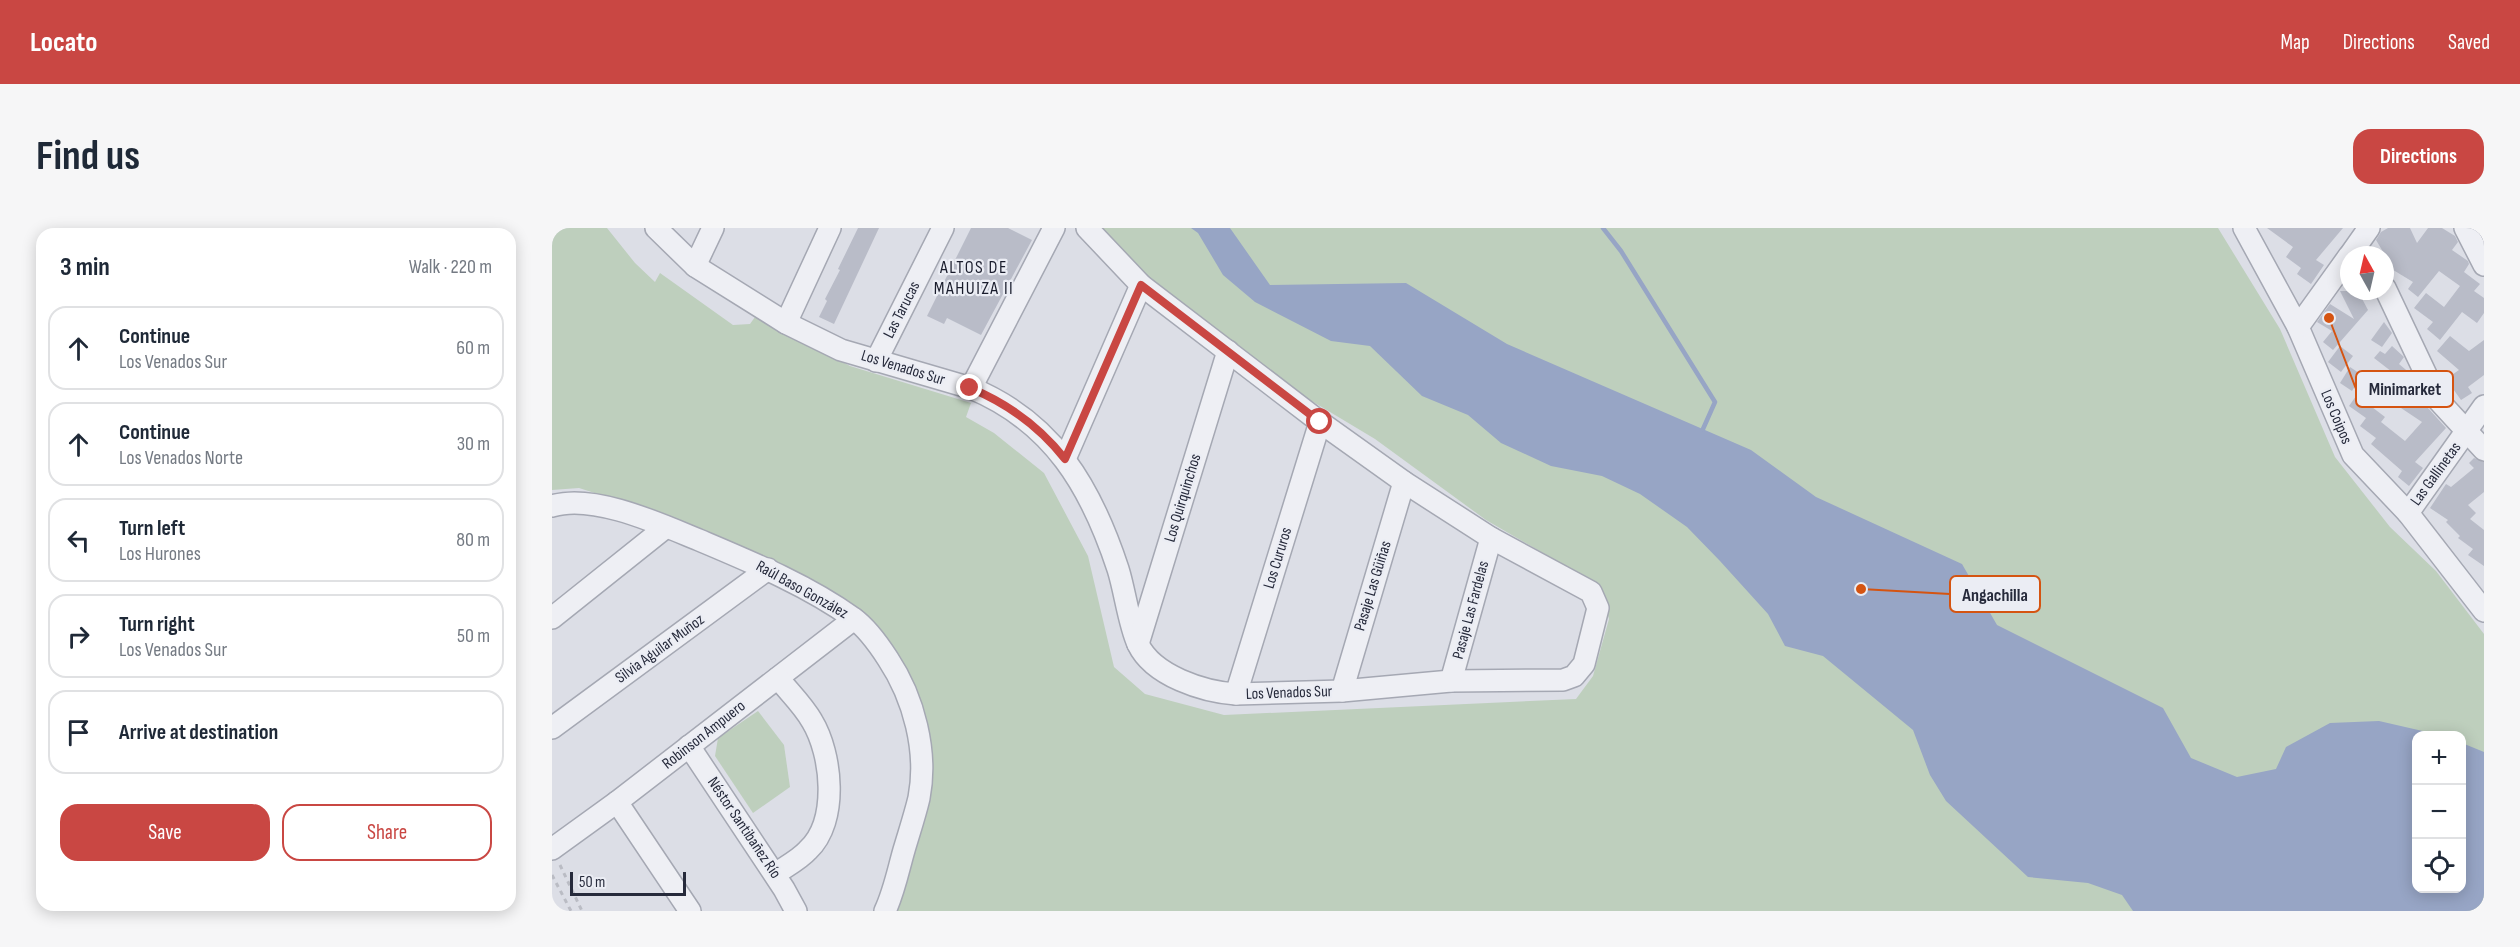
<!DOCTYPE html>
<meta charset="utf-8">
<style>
body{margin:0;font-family:"Sofia Sans Condensed",sans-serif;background:#f6f6f7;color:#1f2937}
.controls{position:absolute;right:18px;bottom:18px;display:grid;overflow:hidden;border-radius:12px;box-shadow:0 3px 15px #0003}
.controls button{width:54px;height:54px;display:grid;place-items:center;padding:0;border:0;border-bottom:2px solid #e0e1e3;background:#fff;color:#1f2937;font:30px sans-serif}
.compass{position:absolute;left:1788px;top:18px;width:54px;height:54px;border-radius:50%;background:#fff;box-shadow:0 3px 15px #0003;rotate:352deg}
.scale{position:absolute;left:18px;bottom:15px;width:116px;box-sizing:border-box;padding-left:6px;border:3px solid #262a3b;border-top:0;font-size:16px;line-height:21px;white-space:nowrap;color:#262a3b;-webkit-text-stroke:4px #ebedf4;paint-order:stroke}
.stop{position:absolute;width:18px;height:18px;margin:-14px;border:4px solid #c94743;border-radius:50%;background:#fff}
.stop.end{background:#c94743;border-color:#fff;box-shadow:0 2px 6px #0008}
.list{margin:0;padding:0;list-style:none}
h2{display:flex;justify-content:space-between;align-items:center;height:78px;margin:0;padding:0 24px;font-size:26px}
h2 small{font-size:20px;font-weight:400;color:#747a83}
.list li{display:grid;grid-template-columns:39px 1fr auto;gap:18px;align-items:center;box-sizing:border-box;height:84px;margin:0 12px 12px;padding:0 12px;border:2px solid #e0e1e3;border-radius:18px}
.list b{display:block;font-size:22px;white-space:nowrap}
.list p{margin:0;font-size:20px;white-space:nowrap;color:#747a83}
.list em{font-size:20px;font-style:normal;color:#747a83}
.actions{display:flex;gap:12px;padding:18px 24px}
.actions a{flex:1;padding:14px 0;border:2px solid #c94743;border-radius:18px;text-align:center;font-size:21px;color:#c94743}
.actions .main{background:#c94743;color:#fff}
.icon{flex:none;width:33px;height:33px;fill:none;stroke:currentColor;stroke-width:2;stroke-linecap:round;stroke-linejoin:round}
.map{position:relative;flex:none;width:1932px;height:683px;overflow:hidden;border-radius:18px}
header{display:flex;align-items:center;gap:36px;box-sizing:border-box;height:84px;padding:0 30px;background:#c94743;color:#fff}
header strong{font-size:28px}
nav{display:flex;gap:33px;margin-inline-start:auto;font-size:21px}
.intro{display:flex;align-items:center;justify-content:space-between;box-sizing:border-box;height:144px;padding:0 36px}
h1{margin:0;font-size:42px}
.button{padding:15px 27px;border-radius:18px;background:#c94743;color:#fff;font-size:21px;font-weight:700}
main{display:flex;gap:36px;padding:0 36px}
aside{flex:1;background:#fff;border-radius:18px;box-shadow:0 3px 15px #0003}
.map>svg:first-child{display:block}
</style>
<header>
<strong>Locato</strong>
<nav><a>Map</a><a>Directions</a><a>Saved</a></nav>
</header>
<div class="intro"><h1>Find us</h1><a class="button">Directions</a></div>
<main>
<aside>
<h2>3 min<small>Walk · 220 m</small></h2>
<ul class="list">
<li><svg class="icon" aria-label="ahead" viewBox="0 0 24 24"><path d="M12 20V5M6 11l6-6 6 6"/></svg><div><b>Continue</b><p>Los Venados Sur</p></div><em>60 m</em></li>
<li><svg class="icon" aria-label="ahead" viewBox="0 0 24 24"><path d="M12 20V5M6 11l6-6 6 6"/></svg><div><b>Continue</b><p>Los Venados Norte</p></div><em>30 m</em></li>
<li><svg class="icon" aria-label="left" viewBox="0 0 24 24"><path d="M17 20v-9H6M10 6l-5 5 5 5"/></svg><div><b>Turn left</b><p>Los Hurones</p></div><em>80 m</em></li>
<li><svg class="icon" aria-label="right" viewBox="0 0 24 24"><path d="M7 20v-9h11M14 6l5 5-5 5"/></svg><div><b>Turn right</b><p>Los Venados Sur</p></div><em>50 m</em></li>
<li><svg class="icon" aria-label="arrive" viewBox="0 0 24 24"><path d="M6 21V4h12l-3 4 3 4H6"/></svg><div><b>Arrive at destination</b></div></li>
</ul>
<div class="actions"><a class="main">Save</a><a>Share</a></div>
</aside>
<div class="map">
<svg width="1932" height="683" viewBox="0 0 1932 683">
<rect width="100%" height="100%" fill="#dcdee6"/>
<g fill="#becfbd" fill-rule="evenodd">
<path d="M 0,0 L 55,0 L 83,35 L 103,54 L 108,45 L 181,97 L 198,96 L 203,89 L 298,138 L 419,175 L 414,189 L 442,205 L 492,245 L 536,328 L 562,439 L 593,466 L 672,487 L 1024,471 L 1041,448 L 1057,391 L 1046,357 L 934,292 L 823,211 L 738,160 L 592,50 L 540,0 L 1666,0 L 1728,101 L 1783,229 L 1838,299 L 1884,343 L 1932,406 L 1932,683 L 344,683 L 372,536 L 318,395 L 52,268 L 27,260 L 0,262 ZM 1864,508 L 1910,508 L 1910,660 L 1864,660 Z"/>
<path d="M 206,483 L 232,517 L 238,559 L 201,585 L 163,528 L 166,510 Z"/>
</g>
<path fill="#97a5c5" d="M 639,0 L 678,0 L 718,57 L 854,55 L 955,116 L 1199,222 L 1264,269 L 1410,336 L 1445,397 L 1611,480 L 1639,530 L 1685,549 L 1724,541 L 1734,519 L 1778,495 L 1827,493 L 1888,507 L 1864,508 L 1864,660 L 1910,660 L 1910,515 L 1932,524 L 1932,683 L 1581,683 L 1570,667 L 1536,655 L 1476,649 L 1394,573 L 1378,547 L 1361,502 L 1271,428 L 1233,418 L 1216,386 L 1168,333 L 1135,299 L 1088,266 L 1050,248 L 999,238 L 949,215 L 916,187 L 870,168 L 818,118 L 779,113 L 703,74 L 671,47 L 646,5 Z"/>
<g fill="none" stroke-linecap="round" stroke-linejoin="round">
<path stroke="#97a5c5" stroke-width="4.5" d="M 1051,0 L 1069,23 L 1163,174 L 1151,201"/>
</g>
<g fill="#b9bcc8">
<path d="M 306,0 L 327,0 L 282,96 L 267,89 L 275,73 L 273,71 L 288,42 L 286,41 Z"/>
<path d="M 419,0 L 456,0 L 480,12 L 429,107 L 395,90 L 392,96 L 375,88 Z"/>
<path d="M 1715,0 L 1791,0 L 1764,32 L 1772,37 L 1759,56 L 1745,46 L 1749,40 L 1734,29 L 1741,19 Z"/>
<path d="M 1836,0 L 1858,0 L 1865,15 L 1876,0 L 1890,0 L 1903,8 L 1906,14 L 1900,22 L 1916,33 L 1917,36 L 1912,44 L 1928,56 L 1922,63 L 1932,70 L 1932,85 L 1925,95 L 1910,84 L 1888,112 L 1875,101 L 1881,94 L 1862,80 L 1874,65 L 1892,79 L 1908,58 L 1887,43 L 1866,69 L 1856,61 L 1861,54 L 1833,37 L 1833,27 L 1824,12 L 1829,4 Z"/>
<path d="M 1788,63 L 1806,63 L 1816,82 L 1781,122 L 1771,114 L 1780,103 L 1765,94 L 1778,76 L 1802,91 Z"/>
<path d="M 1832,94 L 1840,105 L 1830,119 L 1819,112 Z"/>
<path d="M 1898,108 L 1917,123 L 1932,112 L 1932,147 L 1916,159 L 1920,165 L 1909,172 L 1894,151 L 1907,142 L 1885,123 Z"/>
<path d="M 1788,118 L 1801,128 L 1789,144 L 1776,134 Z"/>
<path d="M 1840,118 L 1852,129 L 1847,136 L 1860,147 L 1849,163 L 1838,155 L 1844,147 L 1822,130 L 1828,123 L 1833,126 Z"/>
<path d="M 1798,139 L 1810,147 L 1800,163 L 1788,155 Z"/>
<path d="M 1858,158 L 1869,166 L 1876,180 L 1894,200 L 1863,234 L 1871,240 L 1857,258 L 1846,249 L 1850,243 L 1819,216 L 1824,210 L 1808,198 L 1814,190 L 1797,178 L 1809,161 L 1821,169 L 1816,176 L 1833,189 L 1829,194 L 1853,213 L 1870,194 L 1846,178 Z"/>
<path d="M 1922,230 L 1932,234 L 1932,264 L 1916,277 L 1924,285 L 1918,291 L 1932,302 L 1932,338 L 1916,327 L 1921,321 L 1906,310 L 1908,308 L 1894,294 L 1896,292 L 1878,280 L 1894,256 L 1899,259 L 1922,240 L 1917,235 Z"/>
</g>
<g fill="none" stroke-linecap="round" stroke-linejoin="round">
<g stroke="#a5a8b3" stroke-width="24">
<g id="minor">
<path d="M 104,0 L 143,38 L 234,95 L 289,122 L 419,160 C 501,194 539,259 566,341 C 573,363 577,397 586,416 C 601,448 652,464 684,466 L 790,463 L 899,453 L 1011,452 L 1022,448 L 1032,436 L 1046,380 L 1039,364 L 939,310 L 852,254 L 768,194 L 589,57 L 535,0"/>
<path d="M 1692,0 L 1746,99 L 1801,227 L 1856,285 L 1932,383"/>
<path d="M 1913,0 L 1932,37"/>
<path d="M 1798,27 L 1817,0"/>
<path d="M 143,38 L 161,0"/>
<path d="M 1833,60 L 1886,172 L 1932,222"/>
<path d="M 234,95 L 278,0"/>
<path d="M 1746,99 L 1797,28"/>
<path d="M 324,133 L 391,0"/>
<path d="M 419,160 L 502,0"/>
<path d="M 513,231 L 589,57"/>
<path d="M 0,278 C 41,265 108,296 147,312 C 199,334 255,357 301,390 C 315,400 327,417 336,431 C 362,470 376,524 367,570 C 363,587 357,605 352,622 C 346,643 342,664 333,683"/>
<path d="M 1856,285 L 1932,178"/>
<path d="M 0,390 L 114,299"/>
<path d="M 586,416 L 676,123"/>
<path d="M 899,453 L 939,310"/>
<path d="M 790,463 L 852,254"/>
<path d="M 684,466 L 768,194"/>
<path d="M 0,500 L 216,341"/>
<path d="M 137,518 L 232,661 L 244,683"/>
<path d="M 65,574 L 138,683"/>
<path d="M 0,621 L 65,574 L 302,391"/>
<path d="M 223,646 C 233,639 247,632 256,622 C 287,593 280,526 260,493 C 251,477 237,464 226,450"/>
</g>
</g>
<g stroke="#babcc4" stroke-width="3" stroke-dasharray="4.5 4.5" stroke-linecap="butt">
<path d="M 8,637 L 30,683"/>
<path d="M 0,647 L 19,683"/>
</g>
<use href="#minor" stroke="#eeeff4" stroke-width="21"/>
</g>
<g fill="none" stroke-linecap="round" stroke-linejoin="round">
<path stroke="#c94743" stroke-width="8" d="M 418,160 C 457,176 487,198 513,231 L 589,57 L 768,194"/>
</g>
<g text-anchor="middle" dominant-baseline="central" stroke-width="4.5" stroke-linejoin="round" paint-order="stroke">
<g font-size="16" fill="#262a3b" stroke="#ebedf4">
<text transform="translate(350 82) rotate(-63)">Las Tarucas</text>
<text transform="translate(351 140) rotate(17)">Los Venados Sur</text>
<text transform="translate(1784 189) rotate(67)">Los Coipos</text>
<text transform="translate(1884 246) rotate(-54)">Las Gallinetas</text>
<text transform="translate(631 270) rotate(-73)">Los Quirquinchos</text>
<text transform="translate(726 330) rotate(-73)">Los Cururos</text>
<text transform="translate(821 358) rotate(-73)">Pasaje Las Güiñas</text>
<text transform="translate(250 362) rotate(29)">Raúl Baso González</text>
<text transform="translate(919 382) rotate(-75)">Pasaje Las Fardelas</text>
<text transform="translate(108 421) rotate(-36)">Silvia Aguilar Muñoz</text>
<text transform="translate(737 465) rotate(-2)">Los Venados Sur</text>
<text transform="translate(152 507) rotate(-38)">Robinson Ampuero</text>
<text transform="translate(192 600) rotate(56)">Néstor Santibañez Río</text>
</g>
<g font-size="18" letter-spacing="1.5" fill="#191c2c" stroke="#ebedf4">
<text x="422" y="39">ALTOS DE<tspan x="422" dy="21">MAHUIZA II</tspan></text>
</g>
</g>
<path fill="none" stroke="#d55411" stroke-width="2" d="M1777 90L1804 161M1309 361L1398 366"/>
<g fill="#d55411" stroke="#ebedf4" stroke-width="2">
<circle cx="1777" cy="90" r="6"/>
<circle cx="1309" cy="361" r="6"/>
</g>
<g fill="#ebedf4" stroke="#d55411" stroke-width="2">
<rect x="1804" y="143" width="97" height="36" rx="6"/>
<rect x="1398" y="348" width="90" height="36" rx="6"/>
</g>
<g font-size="18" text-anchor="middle" font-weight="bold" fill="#262a3b">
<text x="1853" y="167">Minimarket</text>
<text x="1443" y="373">Angachilla</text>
</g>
</svg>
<div class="controls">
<button>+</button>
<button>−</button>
<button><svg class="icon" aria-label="locate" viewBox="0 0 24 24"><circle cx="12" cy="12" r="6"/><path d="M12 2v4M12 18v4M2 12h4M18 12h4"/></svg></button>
</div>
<svg class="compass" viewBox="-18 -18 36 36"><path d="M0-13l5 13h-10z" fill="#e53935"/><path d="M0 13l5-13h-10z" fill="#747a83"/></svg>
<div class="scale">50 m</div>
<div class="stop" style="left:768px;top:194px"></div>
<div class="stop end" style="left:418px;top:160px"></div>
</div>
</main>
